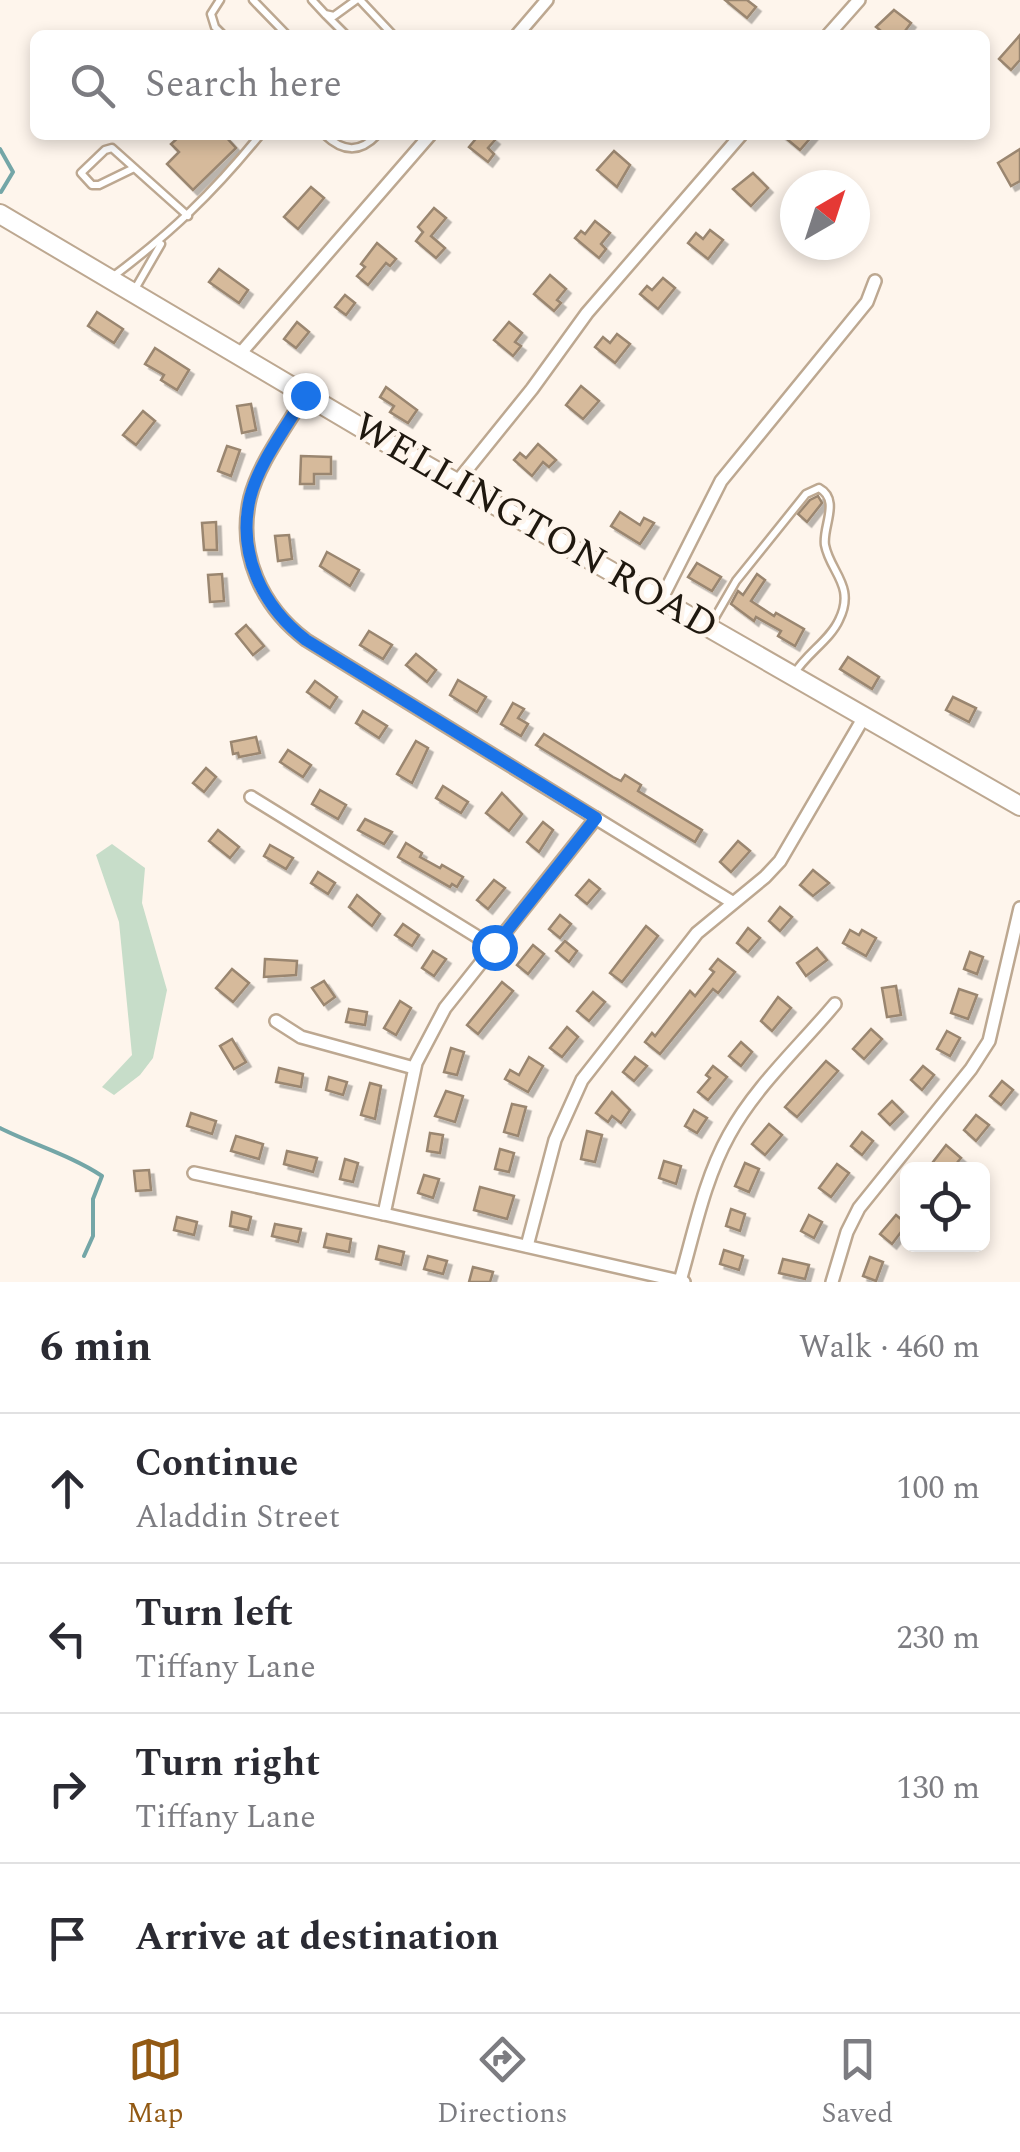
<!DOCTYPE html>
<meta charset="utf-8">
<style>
body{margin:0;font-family:Spectral,serif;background:#f2f2f3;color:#2b2b33}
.controls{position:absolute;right:30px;bottom:30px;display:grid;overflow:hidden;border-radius:15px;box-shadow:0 5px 15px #0003}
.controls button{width:90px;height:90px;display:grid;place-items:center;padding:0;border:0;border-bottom:2px solid #e1e1e2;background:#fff;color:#2b2b33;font:50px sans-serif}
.compass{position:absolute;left:780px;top:170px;width:90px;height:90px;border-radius:50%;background:#fff;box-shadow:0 5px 15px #0003;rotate:39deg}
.stop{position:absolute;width:30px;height:30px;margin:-22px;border:8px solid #1a73e8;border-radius:50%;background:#fff}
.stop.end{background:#1a73e8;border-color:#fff;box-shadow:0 2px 10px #0008}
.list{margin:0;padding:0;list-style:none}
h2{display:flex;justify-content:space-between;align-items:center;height:130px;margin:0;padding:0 40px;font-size:42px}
h2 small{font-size:32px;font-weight:400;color:#7c7c81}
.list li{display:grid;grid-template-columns:65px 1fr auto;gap:30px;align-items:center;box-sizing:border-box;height:150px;padding:0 40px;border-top:2px solid #e1e1e2}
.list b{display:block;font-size:38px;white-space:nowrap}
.list p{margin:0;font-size:32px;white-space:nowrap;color:#7c7c81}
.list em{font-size:32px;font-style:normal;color:#7c7c81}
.icon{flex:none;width:55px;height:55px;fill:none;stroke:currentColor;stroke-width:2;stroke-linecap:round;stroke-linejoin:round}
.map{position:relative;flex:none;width:1020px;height:1282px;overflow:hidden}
.search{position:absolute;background:#fff;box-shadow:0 5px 15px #0003;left:30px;right:30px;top:30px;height:110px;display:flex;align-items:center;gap:25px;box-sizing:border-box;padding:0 35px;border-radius:15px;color:#7c7c81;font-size:38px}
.sheet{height:730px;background:#fff}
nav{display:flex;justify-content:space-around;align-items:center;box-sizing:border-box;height:140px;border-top:2px solid #e1e1e2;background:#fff;font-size:28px;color:#7c7c81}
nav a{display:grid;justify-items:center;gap:5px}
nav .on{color:#925913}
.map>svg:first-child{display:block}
</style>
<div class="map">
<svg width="1020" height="1282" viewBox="0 0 1020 1282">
<defs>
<filter id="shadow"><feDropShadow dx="4.5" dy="4.5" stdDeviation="0" flood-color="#0004"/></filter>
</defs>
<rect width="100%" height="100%" fill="#fef5ec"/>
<path fill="#c7ddc9" d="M 112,844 L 145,868 L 142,903 L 167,990 L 153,1058 L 140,1075 L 114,1095 L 102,1087 L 132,1055 L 119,922 L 96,855 Z"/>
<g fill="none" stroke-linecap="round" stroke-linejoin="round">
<g stroke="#74a6a7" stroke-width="4">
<path d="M 0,149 L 13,172 L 1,192"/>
<path d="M 0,1128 C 34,1145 70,1155 102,1176 L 93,1199 L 93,1236 L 84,1256"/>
</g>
</g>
<g fill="#d6ba9b" stroke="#9a8670" stroke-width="2.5" filter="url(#shadow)">
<path d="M 725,0 L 747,0 L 756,7 L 747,18 Z"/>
<path d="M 894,10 L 911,23 L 902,35 L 886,35 L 876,27 Z"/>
<path d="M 1020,35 L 1020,60 L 1011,70 L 999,59 Z"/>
<path d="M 181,135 L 224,135 L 236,148 L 193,190 L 167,164 L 179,152 L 171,144 Z"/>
<path d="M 479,135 L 489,135 L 495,140 L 488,148 L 494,154 L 488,162 L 469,147 Z"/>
<path d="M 782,135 L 813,135 L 800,150 Z"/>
<path d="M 1020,149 L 1020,181 L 1011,186 L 998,163 Z"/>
<path d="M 614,151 L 630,165 L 617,187 L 597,170 Z"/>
<path d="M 753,173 L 768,188 L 751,206 L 733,189 Z"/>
<path d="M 311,187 L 324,198 L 298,229 L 284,217 Z"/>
<path d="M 434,208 L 446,218 L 431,236 L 445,248 L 436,258 L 416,241 L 423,232 L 418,227 Z"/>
<path d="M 595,221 L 610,233 L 601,244 L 606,249 L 599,258 L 575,238 L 581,231 L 585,234 Z"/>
<path d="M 710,230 L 723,240 L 708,259 L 688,243 L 696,233 L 703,239 Z"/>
<path d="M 377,243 L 396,259 L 390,266 L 386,263 L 368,285 L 357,276 L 365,267 L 361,264 Z"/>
<path d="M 219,269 L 248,290 L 239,303 L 209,282 Z"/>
<path d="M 550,275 L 566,289 L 557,300 L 561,303 L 554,311 L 534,294 Z"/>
<path d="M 663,278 L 675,288 L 658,309 L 640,294 L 647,286 L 652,290 Z"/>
<path d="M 345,295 L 355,303 L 346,315 L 335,307 Z"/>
<path d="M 97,312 L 123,329 L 114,343 L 88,326 Z"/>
<path d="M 297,322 L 309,332 L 296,348 L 284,339 Z"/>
<path d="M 509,322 L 522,333 L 515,342 L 521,346 L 513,356 L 494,340 Z"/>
<path d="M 617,334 L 630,344 L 615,363 L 595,347 L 603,337 L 610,343 Z"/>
<path d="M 155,348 L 189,370 L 177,390 L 161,380 L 164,375 L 145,364 Z"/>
<path d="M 581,386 L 599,401 L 583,419 L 566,405 Z"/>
<path d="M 386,387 L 417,410 L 408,423 L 390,412 L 394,406 L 380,397 Z"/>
<path d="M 251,404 L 256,430 L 242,433 L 237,406 Z"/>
<path d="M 143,411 L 155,421 L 136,445 L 123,435 Z"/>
<path d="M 538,444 L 556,460 L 549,467 L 543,462 L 532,476 L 514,460 L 520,453 L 526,458 Z"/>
<path d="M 227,446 L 240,450 L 231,476 L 218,471 Z"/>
<path d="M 301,456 L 331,457 L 331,474 L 314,474 L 314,484 L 300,484 Z"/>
<path d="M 818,496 L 822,503 L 807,522 L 798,514 L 810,500 Z"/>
<path d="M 620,512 L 640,525 L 644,518 L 654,523 L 640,544 L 611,526 Z"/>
<path d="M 216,522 L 217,550 L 204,550 L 202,523 Z"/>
<path d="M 289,535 L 292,559 L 278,561 L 275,536 Z"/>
<path d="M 327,552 L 359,570 L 350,586 L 320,566 Z"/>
<path d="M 697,563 L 721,577 L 712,591 L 688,577 Z"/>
<path d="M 222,574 L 224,601 L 210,602 L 208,575 Z"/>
<path d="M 757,574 L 765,580 L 751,601 L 774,616 L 776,613 L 804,629 L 795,646 L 778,636 L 781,631 L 756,617 L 754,621 L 731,604 L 738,591 L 743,595 Z"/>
<path d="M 246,625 L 264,646 L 253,655 L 236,634 Z"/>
<path d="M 369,631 L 392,645 L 383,659 L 360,645 Z"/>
<path d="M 416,654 L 436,670 L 427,682 L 406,665 Z"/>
<path d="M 848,657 L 879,677 L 872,689 L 840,669 Z"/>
<path d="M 458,680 L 486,697 L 477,712 L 450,695 Z"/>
<path d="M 315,681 L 337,697 L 330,708 L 307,692 Z"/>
<path d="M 953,697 L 976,708 L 969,722 L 946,710 Z"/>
<path d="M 513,703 L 524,709 L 518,718 L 528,724 L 521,736 L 501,724 Z"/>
<path d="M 363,711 L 387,726 L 379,738 L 356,723 Z"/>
<path d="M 544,734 L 613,777 L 621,781 L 625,775 L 641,785 L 638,791 L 702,830 L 695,842 L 536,745 Z"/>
<path d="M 256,737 L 260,753 L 239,757 L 238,753 L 233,754 L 231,742 Z"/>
<path d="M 416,741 L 428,748 L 412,783 L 397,774 Z"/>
<path d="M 288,750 L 311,765 L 303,777 L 280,762 Z"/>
<path d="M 206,768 L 216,777 L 204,792 L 193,783 Z"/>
<path d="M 443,786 L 468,802 L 461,813 L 436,798 Z"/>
<path d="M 320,790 L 346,805 L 338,819 L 312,804 Z"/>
<path d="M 502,793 L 522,814 L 509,831 L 486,813 Z"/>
<path d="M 365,819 L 392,832 L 384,844 L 358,830 Z"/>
<path d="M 543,822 L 553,830 L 539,852 L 527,842 Z"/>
<path d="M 218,830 L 239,847 L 230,858 L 209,841 Z"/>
<path d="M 738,841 L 750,851 L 731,872 L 720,862 Z"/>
<path d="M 406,843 L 422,853 L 420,857 L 440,868 L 442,865 L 463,877 L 457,887 L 452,884 L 450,887 L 398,857 Z"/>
<path d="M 270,845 L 293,858 L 286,869 L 264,856 Z"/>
<path d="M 813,870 L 829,883 L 813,896 L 800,885 Z"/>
<path d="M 318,872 L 335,883 L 328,894 L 311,883 Z"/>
<path d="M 494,880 L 505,888 L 488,909 L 477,900 Z"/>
<path d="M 589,880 L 600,889 L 587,904 L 576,895 Z"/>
<path d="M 357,895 L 380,914 L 372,926 L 349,907 Z"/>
<path d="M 780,907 L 792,917 L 780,931 L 769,921 Z"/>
<path d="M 560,915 L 571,924 L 560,938 L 549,929 Z"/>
<path d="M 403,924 L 419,935 L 412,946 L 395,935 Z"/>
<path d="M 646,926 L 658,936 L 622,982 L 610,973 Z"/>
<path d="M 748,928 L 760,938 L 748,952 L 737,943 Z"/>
<path d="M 850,930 L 859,935 L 862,930 L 876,938 L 866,956 L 843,943 Z"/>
<path d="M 565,941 L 577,951 L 569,962 L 556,951 Z"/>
<path d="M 533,945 L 544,954 L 528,974 L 517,965 Z"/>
<path d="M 817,948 L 827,960 L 806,976 L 797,963 Z"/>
<path d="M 433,951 L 446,959 L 434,976 L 422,968 Z"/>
<path d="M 970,952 L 983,957 L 977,974 L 964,969 Z"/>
<path d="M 265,959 L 297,961 L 296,975 L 264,977 Z"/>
<path d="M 718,959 L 735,972 L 718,993 L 713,989 L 660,1054 L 645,1042 L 652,1033 L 655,1036 L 690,991 L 695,996 L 714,972 L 710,969 Z"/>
<path d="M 232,969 L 249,983 L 233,1002 L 216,988 Z"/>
<path d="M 324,981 L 335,997 L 324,1005 L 312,988 Z"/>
<path d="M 502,982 L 513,991 L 478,1034 L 467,1025 Z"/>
<path d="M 896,986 L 901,1015 L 887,1017 L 882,988 Z"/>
<path d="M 959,989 L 977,995 L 968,1019 L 951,1013 Z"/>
<path d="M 593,992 L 605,1002 L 589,1021 L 577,1011 Z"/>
<path d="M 778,997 L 791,1008 L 772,1031 L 761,1021 Z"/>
<path d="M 400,1001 L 411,1008 L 396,1035 L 384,1028 Z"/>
<path d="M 349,1009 L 367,1012 L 365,1025 L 346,1022 Z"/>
<path d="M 567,1027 L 578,1037 L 562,1057 L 550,1048 Z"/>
<path d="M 871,1029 L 882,1039 L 864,1059 L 853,1049 Z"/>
<path d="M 947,1031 L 960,1038 L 950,1056 L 937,1049 Z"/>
<path d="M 232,1039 L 246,1062 L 234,1069 L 220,1046 Z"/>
<path d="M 741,1042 L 752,1052 L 741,1066 L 729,1056 Z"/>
<path d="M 451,1048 L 464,1052 L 457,1075 L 444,1072 Z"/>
<path d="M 529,1057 L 543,1066 L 528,1092 L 505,1079 L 510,1070 L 519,1075 Z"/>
<path d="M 635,1057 L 647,1066 L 634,1081 L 623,1072 Z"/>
<path d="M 826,1061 L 838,1071 L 797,1117 L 785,1107 Z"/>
<path d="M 713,1066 L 727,1077 L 708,1100 L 698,1092 L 710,1078 L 706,1075 Z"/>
<path d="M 923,1066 L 934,1075 L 922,1090 L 911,1080 Z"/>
<path d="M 279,1068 L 303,1074 L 301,1087 L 276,1082 Z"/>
<path d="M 329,1077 L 347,1082 L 343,1095 L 326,1090 Z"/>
<path d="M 1002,1081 L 1013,1090 L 1001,1105 L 990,1096 Z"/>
<path d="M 370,1083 L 381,1086 L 375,1119 L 361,1115 Z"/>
<path d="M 446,1091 L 463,1096 L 455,1122 L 435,1116 Z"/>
<path d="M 612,1092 L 630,1110 L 621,1123 L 612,1116 L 608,1122 L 596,1113 Z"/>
<path d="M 892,1101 L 903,1112 L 890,1125 L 879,1114 Z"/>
<path d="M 512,1104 L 526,1107 L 518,1136 L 504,1132 Z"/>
<path d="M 694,1110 L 707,1118 L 697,1133 L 685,1126 Z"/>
<path d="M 191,1113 L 216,1121 L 212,1134 L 187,1126 Z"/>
<path d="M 976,1115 L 989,1125 L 976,1141 L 964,1130 Z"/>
<path d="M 769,1124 L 782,1135 L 765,1155 L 752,1144 Z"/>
<path d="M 587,1131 L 602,1135 L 595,1162 L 581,1159 Z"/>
<path d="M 862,1132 L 873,1141 L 862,1155 L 851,1146 Z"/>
<path d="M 430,1133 L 443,1135 L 440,1153 L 427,1151 Z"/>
<path d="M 236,1136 L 263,1144 L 259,1159 L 231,1151 Z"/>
<path d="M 946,1145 L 961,1158 L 951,1170 L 934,1170 L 930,1166 Z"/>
<path d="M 500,1149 L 514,1153 L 509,1172 L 495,1169 Z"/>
<path d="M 287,1151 L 317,1158 L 313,1172 L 284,1164 Z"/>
<path d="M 345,1159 L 358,1163 L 353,1182 L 340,1179 Z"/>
<path d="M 664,1161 L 681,1166 L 676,1184 L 659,1178 Z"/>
<path d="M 745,1163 L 759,1169 L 749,1192 L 735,1186 Z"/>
<path d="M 837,1164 L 849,1173 L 831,1197 L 819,1188 Z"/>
<path d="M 149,1170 L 151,1190 L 136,1191 L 134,1171 Z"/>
<path d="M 424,1175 L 439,1179 L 433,1198 L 418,1193 Z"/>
<path d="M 480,1187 L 514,1196 L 507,1219 L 474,1210 Z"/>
<path d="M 731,1209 L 745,1214 L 740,1231 L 726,1226 Z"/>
<path d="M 232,1212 L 251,1217 L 248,1230 L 230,1226 Z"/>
<path d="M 809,1215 L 822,1222 L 814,1238 L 801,1231 Z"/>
<path d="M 896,1215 L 907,1224 L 892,1244 L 880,1234 Z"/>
<path d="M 177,1217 L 197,1222 L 194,1235 L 174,1230 Z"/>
<path d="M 275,1224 L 301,1229 L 298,1242 L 272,1236 Z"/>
<path d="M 327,1234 L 351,1239 L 349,1252 L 324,1247 Z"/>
<path d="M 379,1246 L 404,1252 L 401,1265 L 376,1259 Z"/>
<path d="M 724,1250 L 743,1256 L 739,1270 L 720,1264 Z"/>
<path d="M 428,1256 L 447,1261 L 443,1274 L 424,1269 Z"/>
<path d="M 870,1257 L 883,1262 L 876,1281 L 863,1276 Z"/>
<path d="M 783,1259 L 809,1265 L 805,1279 L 779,1273 Z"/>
<path d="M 473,1267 L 493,1272 L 490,1282 L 469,1282 Z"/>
</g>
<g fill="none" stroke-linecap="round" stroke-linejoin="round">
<g stroke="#bda891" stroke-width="11">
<g id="service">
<path d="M 220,0 L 211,14 L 215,27 L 223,35"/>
<path d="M 253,0 L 287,35"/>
<path d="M 312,0 L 325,14 L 334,16 L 356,0"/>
<path d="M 360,0 L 393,35"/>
<path d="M 326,15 L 346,35"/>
<path d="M 325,135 C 343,152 360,153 377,135"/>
<path d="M 134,168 L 99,185 L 92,185 L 81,173 L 105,150 L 112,148 L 188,216"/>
<path d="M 111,278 C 171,233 213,193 260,135"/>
<path d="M 135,289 L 161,244"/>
<path d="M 710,626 L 736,581 L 806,494 L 819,488 C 841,500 822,527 825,545 C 830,572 856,586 839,620 C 830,640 806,654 794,674"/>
</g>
</g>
<g stroke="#bda891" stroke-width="16">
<g id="minor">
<path d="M 517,35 L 547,0"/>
<path d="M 828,35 L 859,0"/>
<path d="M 239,355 L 430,135"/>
<path d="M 305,395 C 287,427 259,462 250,498 C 237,554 262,607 306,640 L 732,902"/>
<path d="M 457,482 L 532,389 L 587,313 L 741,135"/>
<path d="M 661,600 L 721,481 L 867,302 L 875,281"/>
<path d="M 251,797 L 494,947"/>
<path d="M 596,818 L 445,1008 L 416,1063 L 384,1214 L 684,1282"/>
<path d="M 276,1021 L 301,1037 L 414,1068"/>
<path d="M 194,1173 L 384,1214"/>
<path d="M 527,1246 L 555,1140 L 582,1080 L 697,933 L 765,877 L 780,861 L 864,717"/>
<path d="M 680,1281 C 694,1233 704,1180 729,1135 C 755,1087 800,1046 835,1004"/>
<path d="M 832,1282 L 847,1232 L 859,1208 L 971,1069 L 989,1041 L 1020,908"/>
</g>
</g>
<g stroke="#bda891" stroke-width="22">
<path id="secondary" d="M 0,214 L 387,443 L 1020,806"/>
</g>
<use href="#service" stroke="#fff" stroke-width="6"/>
<use href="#minor" stroke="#fff" stroke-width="11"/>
<use href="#secondary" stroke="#fff" stroke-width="18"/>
</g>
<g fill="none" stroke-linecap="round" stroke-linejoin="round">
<path stroke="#1a73e8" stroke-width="12" d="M 305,395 C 287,427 259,462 250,498 C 237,554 262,606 306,640 L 596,818 L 494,947"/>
</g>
<g text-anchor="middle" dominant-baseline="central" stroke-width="9" stroke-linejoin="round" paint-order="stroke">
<g font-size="40" fill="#1f180f" stroke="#fef5ec">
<text transform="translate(535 527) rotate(30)">WELLINGTON ROAD</text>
</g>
</g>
</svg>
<div class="controls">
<button><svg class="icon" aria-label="locate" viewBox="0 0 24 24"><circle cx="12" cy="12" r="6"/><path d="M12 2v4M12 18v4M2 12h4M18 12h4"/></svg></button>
</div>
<svg class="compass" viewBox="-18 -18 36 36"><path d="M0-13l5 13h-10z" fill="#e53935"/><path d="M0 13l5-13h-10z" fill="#7c7c81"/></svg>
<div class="stop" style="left:494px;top:947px"></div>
<div class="stop end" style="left:305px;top:395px"></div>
<div class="search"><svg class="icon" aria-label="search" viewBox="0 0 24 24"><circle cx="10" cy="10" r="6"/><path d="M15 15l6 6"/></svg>Search here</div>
</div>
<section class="sheet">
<h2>6 min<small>Walk · 460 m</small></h2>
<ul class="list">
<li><svg class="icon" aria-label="ahead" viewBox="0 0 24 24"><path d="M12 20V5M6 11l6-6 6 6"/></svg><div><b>Continue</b><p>Aladdin Street</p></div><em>100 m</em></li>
<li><svg class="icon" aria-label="left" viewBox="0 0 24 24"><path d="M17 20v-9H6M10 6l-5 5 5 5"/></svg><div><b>Turn left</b><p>Tiffany Lane</p></div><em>230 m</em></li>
<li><svg class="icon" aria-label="right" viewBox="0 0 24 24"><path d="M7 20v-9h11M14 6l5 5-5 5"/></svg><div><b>Turn right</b><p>Tiffany Lane</p></div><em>130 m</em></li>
<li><svg class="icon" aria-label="arrive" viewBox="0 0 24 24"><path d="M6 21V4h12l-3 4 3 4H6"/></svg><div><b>Arrive at destination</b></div></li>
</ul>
</section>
<nav>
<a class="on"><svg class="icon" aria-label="map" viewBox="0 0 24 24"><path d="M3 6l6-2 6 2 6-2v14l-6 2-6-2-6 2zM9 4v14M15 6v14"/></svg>Map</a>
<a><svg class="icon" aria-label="directions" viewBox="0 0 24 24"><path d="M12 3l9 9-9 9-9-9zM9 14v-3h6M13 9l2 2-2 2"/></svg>Directions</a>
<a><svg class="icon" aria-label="saved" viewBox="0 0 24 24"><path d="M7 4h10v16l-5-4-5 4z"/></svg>Saved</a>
</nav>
